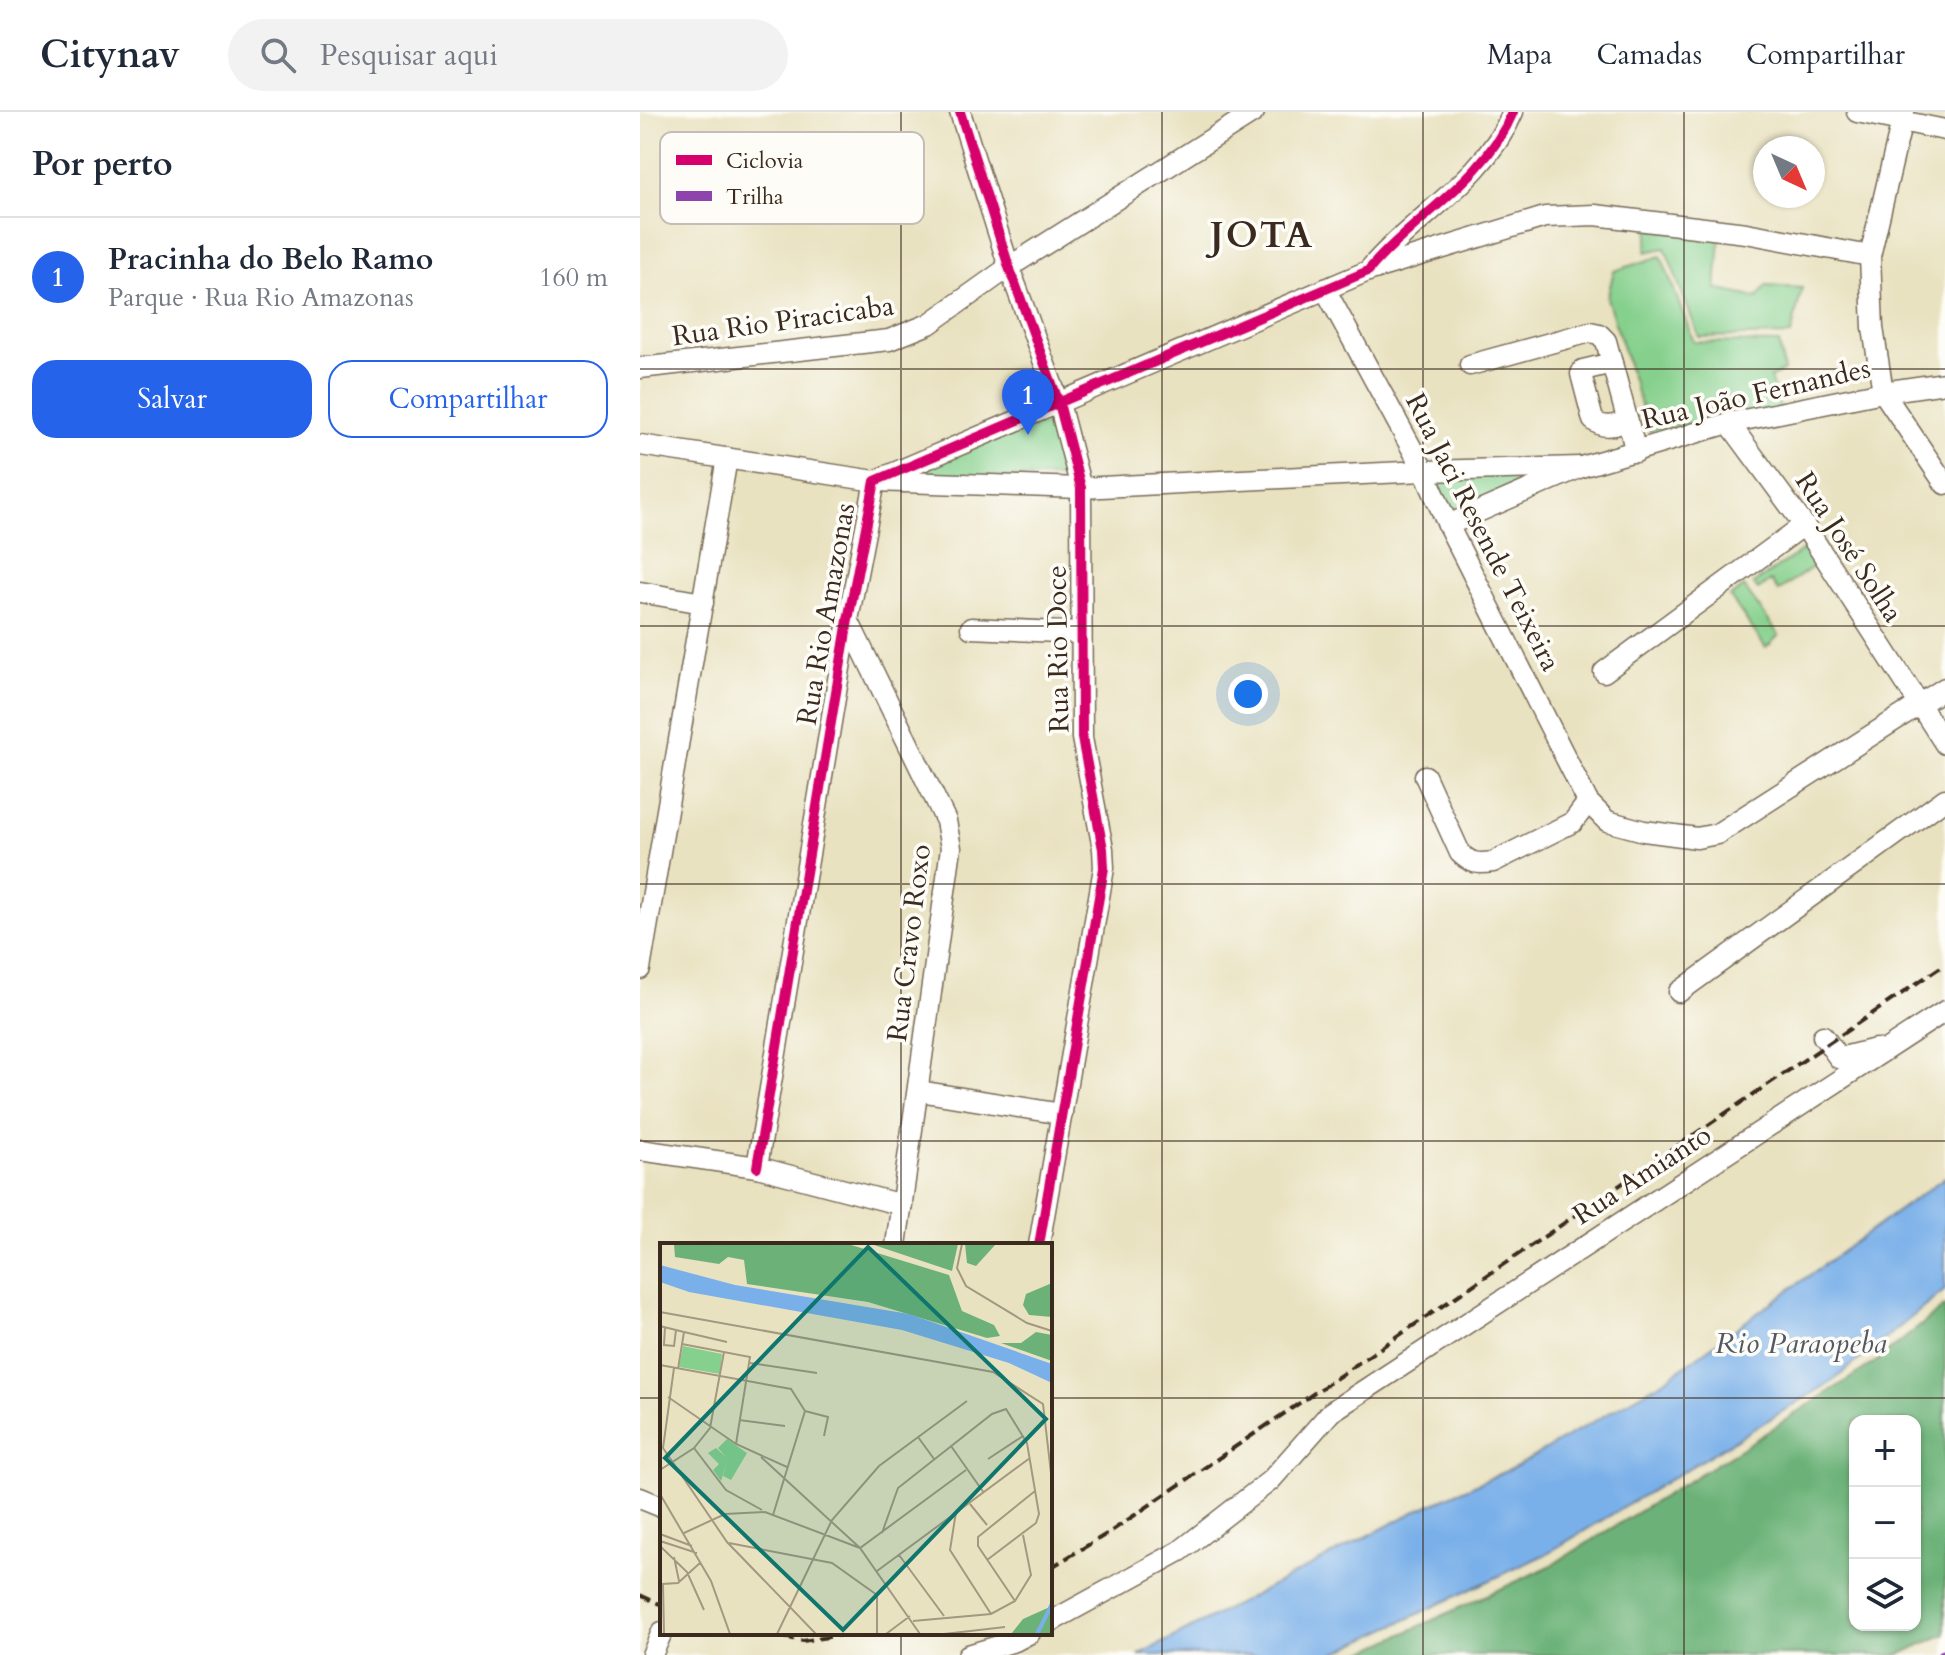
<!DOCTYPE html>
<html lang="pt">
<meta charset="utf-8">
<style>
body{margin:0;font-family:Cardo,serif;background:#f2f2f3;color:#1f2937}
.controls{position:absolute;right:24px;bottom:24px;display:grid;overflow:hidden;border-radius:16px;box-shadow:0 2px 6px #0004}
.controls button{width:72px;height:72px;display:grid;place-items:center;padding:0;border:0;border-bottom:2px solid #e0e1e3;background:#fff;color:#1f2937;font:40px sans-serif}
.compass{position:absolute;left:1113px;top:24px;width:72px;height:72px;border-radius:50%;background:#fff;box-shadow:0 2px 6px #0004;rotate:136deg}
.you{position:absolute;left:608px;top:582px;width:28px;height:28px;margin:-20px;border:6px solid #fff;border-radius:50%;background:#1a73e8;box-shadow:0 0 0 12px #1a73e833}
.badge{display:grid;place-items:center;width:52px;height:52px;border-radius:50%;background:#2563eb;color:#fff;font-size:26px;font-weight:700}
.pin{position:absolute;translate:-50% -66px;filter:drop-shadow(0 2px 4px #0008)}
.pin::after{content:'';position:absolute;top:42px;width:28px;height:24px;background:inherit;clip-path:polygon(0 0,100% 0,50% 100%)}
.list{margin:0;padding:0;list-style:none}
h2{display:flex;justify-content:space-between;align-items:center;height:104px;margin:0;padding:0 32px;font-size:34px}
h2 small{font-size:26px;font-weight:400;color:#747a83}
.list li{display:grid;grid-template-columns:52px 1fr auto;gap:24px;align-items:center;box-sizing:border-box;height:120px;padding:0 32px;border-top:2px solid #e0e1e3}
.list b{display:block;font-size:30px;white-space:nowrap}
.list p{margin:0;font-size:26px;white-space:nowrap;color:#747a83}
.list em{font-size:26px;font-style:normal;color:#747a83}
.actions{display:flex;gap:16px;padding:24px 32px}
.actions a{flex:1;padding:18px 0;border:2px solid #2563eb;border-radius:24px;text-align:center;font-size:28px;color:#2563eb}
.actions .main{background:#2563eb;color:#fff}
.icon{flex:none;width:44px;height:44px;fill:none;stroke:currentColor;stroke-width:2;stroke-linecap:round;stroke-linejoin:round}
.map{position:relative;flex:none;width:1305px;height:1543px;overflow:hidden}
header{display:flex;align-items:center;gap:48px;box-sizing:border-box;height:112px;padding:0 40px;background:#fff;border-bottom:2px solid #e0e1e3}
header strong{font-size:38px}
nav{display:flex;gap:44px;margin-inline-start:auto;font-size:28px}
.search{width:560px;height:72px;background:#f2f2f3;display:flex;align-items:center;gap:20px;box-sizing:border-box;padding:0 28px;border-radius:44px;color:#747a83;font-size:30px}
main{display:flex}
aside{flex:1;background:#fff}
.map>svg:first-child{display:block}
</style>
<header>
<strong>Citynav</strong>
<div class="search"><svg class="icon" aria-label="search" viewBox="0 0 24 24"><circle cx="10" cy="10" r="6"/><path d="M15 15l6 6"/></svg>Pesquisar aqui</div>
<nav><a>Mapa</a><a>Camadas</a><a>Compartilhar</a></nav>
</header>
<main>
<aside>
<h2>Por perto<small></small></h2>
<ul class="list">
<li><span class="badge">1</span><div><b>Pracinha do Belo Ramo</b><p>Parque · Rua Rio Amazonas</p></div><em>160 m</em></li>
</ul>
<div class="actions"><a class="main">Salvar</a><a>Compartilhar</a></div>
</aside>
<div class="map">
<svg width="1305" height="1543" viewBox="0 0 1305 1543">
<rect width="100%" height="100%" fill="#fdfcf7"/>
<filter id="ink" filterUnits="userSpaceOnUse"><feTurbulence type="fractalNoise" baseFrequency=".0125" numOctaves="2"/><feDisplacementMap in="SourceGraphic" scale="16" xChannelSelector="R" yChannelSelector="G"/><feConvolveMatrix kernelMatrix="1 2 1 2 8 2 1 2 1" color-interpolation-filters="sRGB"/></filter>
<filter id="wash" filterUnits="userSpaceOnUse"><feTurbulence type="fractalNoise" baseFrequency=".006" numOctaves="4" result="noise"/><feDisplacementMap in="SourceGraphic" scale="32" xChannelSelector="R" yChannelSelector="G"/><feGaussianBlur stdDeviation="1.8" result="paint"/><feColorMatrix in="noise" values="0 0 0 0 0 0 0 0 0 0 0 0 0 0 0 0 0 1.4 0 .05"/><feComposite in="paint" operator="in"/></filter>
<g filter="url(#wash)">
<rect width="100%" height="100%" fill="#e9e2c1"/>
<g fill="#86d08d" stroke="#607d56" stroke-width="2">
<path d="M 1009,117 L 1080,127 L 1076,177 L 1117,186 L 1126,174 L 1162,176 L 1151,223 L 1059,225 L 1025,136 L 1006,140 Z"/>
<path d="M 1021,144 L 1054,230 L 1139,231 L 1144,259 L 1130,266 L 1141,298 L 1009,319 L 967,186 L 974,159 Z"/>
<path d="M 418,294 L 435,365 L 289,366 L 286,353 Z"/>
<path d="M 905,361 L 812,400 L 796,369 L 798,365 Z"/>
<path d="M 1163,438 L 1174,454 L 1138,479 L 1131,469 L 1118,478 L 1113,472 Z"/>
<path d="M 1104,475 L 1139,523 L 1126,536 L 1090,485 Z"/>
</g>
<path fill="#6cb278" stroke="#546e4b" stroke-width="2" fill-rule="evenodd" d="M 1305,1194 L 1305,1522 L 1259,1543 L 717,1543 L 910,1454 L 1107,1333 L 1235,1250 ZM 1215,1309 L 1275,1309 L 1275,1513 L 1215,1513 Z"/>
<path fill="#7ab0e9" stroke="#5a6d84" stroke-width="2" d="M 1305,1065 L 1305,1178 L 1193,1269 L 906,1442 L 691,1543 L 499,1543 L 776,1399 L 877,1354 L 1025,1268 Z"/>
</g>
<g filter="url(#ink)">
<g fill="none" stroke-linecap="round" stroke-linejoin="round">
<g stroke="#786a57" stroke-width="23">
<g id="minor">
<path d="M 320,0 L 369,155 L 419,291 L 441,376 L 442,626 L 463,737 L 464,756 L 399,1133"/>
<path d="M 1217,0 L 1305,18"/>
<path d="M 1264,0 L 1230,144 L 1233,216 L 1243,280 L 1305,372"/>
<path d="M 728,159 L 905,105 L 955,103 L 1106,121 L 1230,144"/>
<path d="M 685,177 L 784,359 L 808,413 L 948,690 L 967,709 L 1004,719 L 1057,726 L 1077,722 L 1305,576"/>
<path d="M 972,251 L 943,258 L 941,262 L 953,308 C 964,318 975,313 988,309"/>
<path d="M 830,253 L 950,220 L 959,222 L 966,229 L 996,340"/>
<path d="M 0,256 L 249,228 L 289,212 L 369,155 L 614,0"/>
<path d="M 1089,311 L 1164,413 L 1305,632"/>
<path d="M 0,333 L 235,369 L 441,376 L 784,359 L 941,355"/>
<path d="M 808,413 L 941,355 L 1089,311 L 1243,280 L 1305,271"/>
<path d="M 0,480 L 63,491"/>
<path d="M 208,508 L 306,709 L 311,736 L 256,1133"/>
<path d="M 331,516 L 441,521"/>
<path d="M 964,560 L 1164,413"/>
<path d="M 785,664 L 820,741 C 831,752 838,752 853,750 L 933,710 L 948,690"/>
<path d="M 0,857 L 87,346"/>
<path d="M 1039,880 L 1305,687"/>
<path d="M 1183,924 L 1199,946 L 1236,937"/>
<path d="M 279,979 L 422,1002"/>
<path d="M 0,1038 L 117,1055 L 262,1093"/>
<path d="M 117,1055 L 208,508 L 235,369 L 728,159 C 774,104 844,69 873,0"/>
<path d="M 0,1386 L 22,1395"/>
<path d="M 410,1510 L 540,1439 L 631,1368 L 691,1300 L 1305,899"/>
<path d="M 12,1543 L 22,1520"/>
<path d="M 328,1543 L 375,1529 L 390,1521"/>
</g>
</g>
<use href="#minor" stroke="#fff" stroke-width="20"/>
<g stroke="#3b2a1e" stroke-width="4" stroke-dasharray="12 6" stroke-linecap="butt">
<path d="M 410,1456 L 470,1420 L 1305,852"/>
<path d="M 0,1483 L 22,1493"/>
<path d="M 125,1521 L 163,1529 L 213,1521"/>
</g>
<path stroke="#8e44ad" stroke-width="8" stroke-dasharray="16 8" stroke-linecap="butt" d="M 1300,1543 L 1305,1541"/>
<g stroke="#fdfcf7" stroke-width="15">
<g id="cycleway">
<path d="M 320,0 L 369,155 L 419,291 L 441,376 L 442,626 L 463,737 L 464,756 L 399,1133"/>
<path d="M 117,1055 L 208,508 L 235,369 L 728,159 C 774,104 844,69 873,0"/>
</g>
</g>
<use href="#cycleway" stroke="#d6006c" stroke-width="10"/>
</g>
</g>
<path fill="none" stroke="#3b2a1e" stroke-width="2" stroke-opacity="0.55" d="M 261,0 L 261,1133M 522,0 L 522,1543M 783,0 L 783,1543M 1044,0 L 1044,1543M 0,257 L 1305,257M 0,514 L 1305,514M 0,772 L 1305,772M 0,1029 L 1305,1029M 0,1286 L 22,1286M 410,1286 L 1305,1286M 261,1521 L 261,1543"/>
<g text-anchor="middle" dominant-baseline="central" stroke-width="7" stroke-linejoin="round" paint-order="stroke">
<g font-size="28" fill="#3b2a1e" stroke="#fdfcf7">
<text transform="translate(143 209) rotate(-8)">Rua Rio Piracicaba</text>
<text transform="translate(1116 282) rotate(-13)">Rua João Fernandes</text>
<text transform="translate(843 420) rotate(63)">Rua Jaci Resende Teixeira</text>
<text transform="translate(1209 435) rotate(57)">Rua José Solha</text>
<text transform="translate(186 502) rotate(-80)">Rua Rio Amazonas</text>
<text transform="translate(418 537) rotate(-91)">Rua Rio Doce</text>
<text transform="translate(269 831) rotate(-83)">Rua Cravo Roxo</text>
<text transform="translate(1002 1063) rotate(-33)">Rua Amianto</text>
</g>
<g font-size="30" font-style="italic" fill="#515965" stroke="#fdfcf7">
<text x="1161" y="1231">Rio Paraopeba</text>
</g>
<g font-size="36" font-weight="bold" letter-spacing="2" fill="#3b2a1e" stroke="#fdfcf7">
<text x="622" y="123">JOTA</text>
</g>
</g>
<g transform="translate(20 1131)">
<rect width="392" height="392" fill="#e9e2c1"/>
<path d="M 23,103 L 62,111 L 60,131 L 19,124 ZM 67,196 L 87,210 L 71,237 L 63,233 L 68,216 L 61,238 L 53,227 L 59,221 L 48,210 L 56,205 L 66,214 L 58,205 Z" fill="#86d08d"/>
<path d="M 14,1 L 188,1 L 289,32 L 302,68 L 334,82 L 340,93 L 327,95 L 208,59 L 87,41 L 84,17 L 68,14 L 59,21 L 15,14 ZM 211,1 L 298,1 L 292,28 ZM 305,1 L 336,1 L 316,23 L 307,20 ZM 392,40 L 392,74 L 369,72 L 363,62 L 366,51 ZM 376,89 L 392,92 L 392,118 L 341,100 L 361,100 ZM 392,363 L 392,391 L 351,391 L 363,376 Z" fill="#6cb278"/>
<path d="M 0,22 L 75,42 L 249,71 L 392,121 L 392,140 L 349,120 L 242,87 L 29,49 L 0,39 Z" fill="#7ab0e9"/>
<path fill="none" stroke="#7ab0e9" stroke-width="4" d="M 377,391 L 392,361"/>
<path fill="none" stroke="#a39880" stroke-width="2" d="M 302,1 L 297,25 L 306,43 L 367,80 L 392,88M 0,69 L 333,129 L 383,161 L 392,239M 0,83 L 24,89 L 18,126M 5,84 L 4,102 L 14,103 L 16,87M 24,89 L 67,99M 22,101 L 90,114 L 76,201M 90,120 L 157,130M 0,122 L 131,146 L 145,168M 14,125 L 3,205 L 67,299 L 156,391M 8,154 L 76,201 L 127,224M 145,168 L 168,174 L 164,193M 79,177 L 125,183M 258,194 L 274,216M 291,203 L 324,250M 34,205 L 66,247 L 102,267M 101,214 L 200,305 L 260,391M 328,216 L 363,193M 0,227 L 34,205 L 50,185 L 64,109M 0,251 L 51,338 L 70,391M 310,261 L 327,282M 296,269 L 290,307 L 331,371M 113,272 L 145,168M 24,290 L 65,271 L 105,269 L 200,305 L 306,227M 222,290 L 238,245 L 332,171 L 346,166 L 367,200 L 379,271 L 376,280 L 327,317M 0,291 L 32,303M 0,298 L 37,310M 69,300 L 172,320 L 217,352M 0,303 L 27,329 L 44,367M 239,312 L 284,373M 14,314 L 19,338M 217,328 L 370,215M 2,341 L 18,340 L 41,319M 3,341 L 4,391M 355,358 L 318,303 L 318,294 L 375,248M 253,378 L 331,371 L 355,358 L 371,332 L 363,292M 117,391 L 172,277 L 219,223 L 307,158M 217,391 L 217,352M 226,391 L 250,373M 284,391 L 345,384"/>
<path fill="#0f766e" fill-opacity="0.15" stroke="#0f766e" stroke-width="4" d="M 208,4 L 386,176 L 183,387 L 5,215 Z"/>
<rect width="392" height="392" fill="none" stroke="#3b2a1e" stroke-width="4"/>
</g>
<rect x="20" y="20" width="264" height="92" rx="12" fill="#fdfcf7" stroke="#c3bdb6" stroke-width="2"/>
<rect x="36" y="43" width="36" height="10" fill="#d6006c"/>
<rect x="36" y="79" width="36" height="10" fill="#8e44ad"/>
<g font-size="22" fill="#3b2a1e">
<text x="86" y="56">Ciclovia</text>
<text x="86" y="92">Trilha</text>
</g>
</svg>
<div class="controls">
<button>+</button>
<button>−</button>
<button><svg class="icon" aria-label="layers" viewBox="0 0 24 24"><path d="M12 4l9 5-9 5-9-5zM3 14l9 5 9-5"/></svg></button>
</div>
<svg class="compass" viewBox="-18 -18 36 36"><path d="M0-13l5 13h-10z" fill="#e53935"/><path d="M0 13l5-13h-10z" fill="#747a83"/></svg>
<div class="you"></div>
<div class="pin badge" style="left:388px;top:323px">1</div>
</div>
</main>
